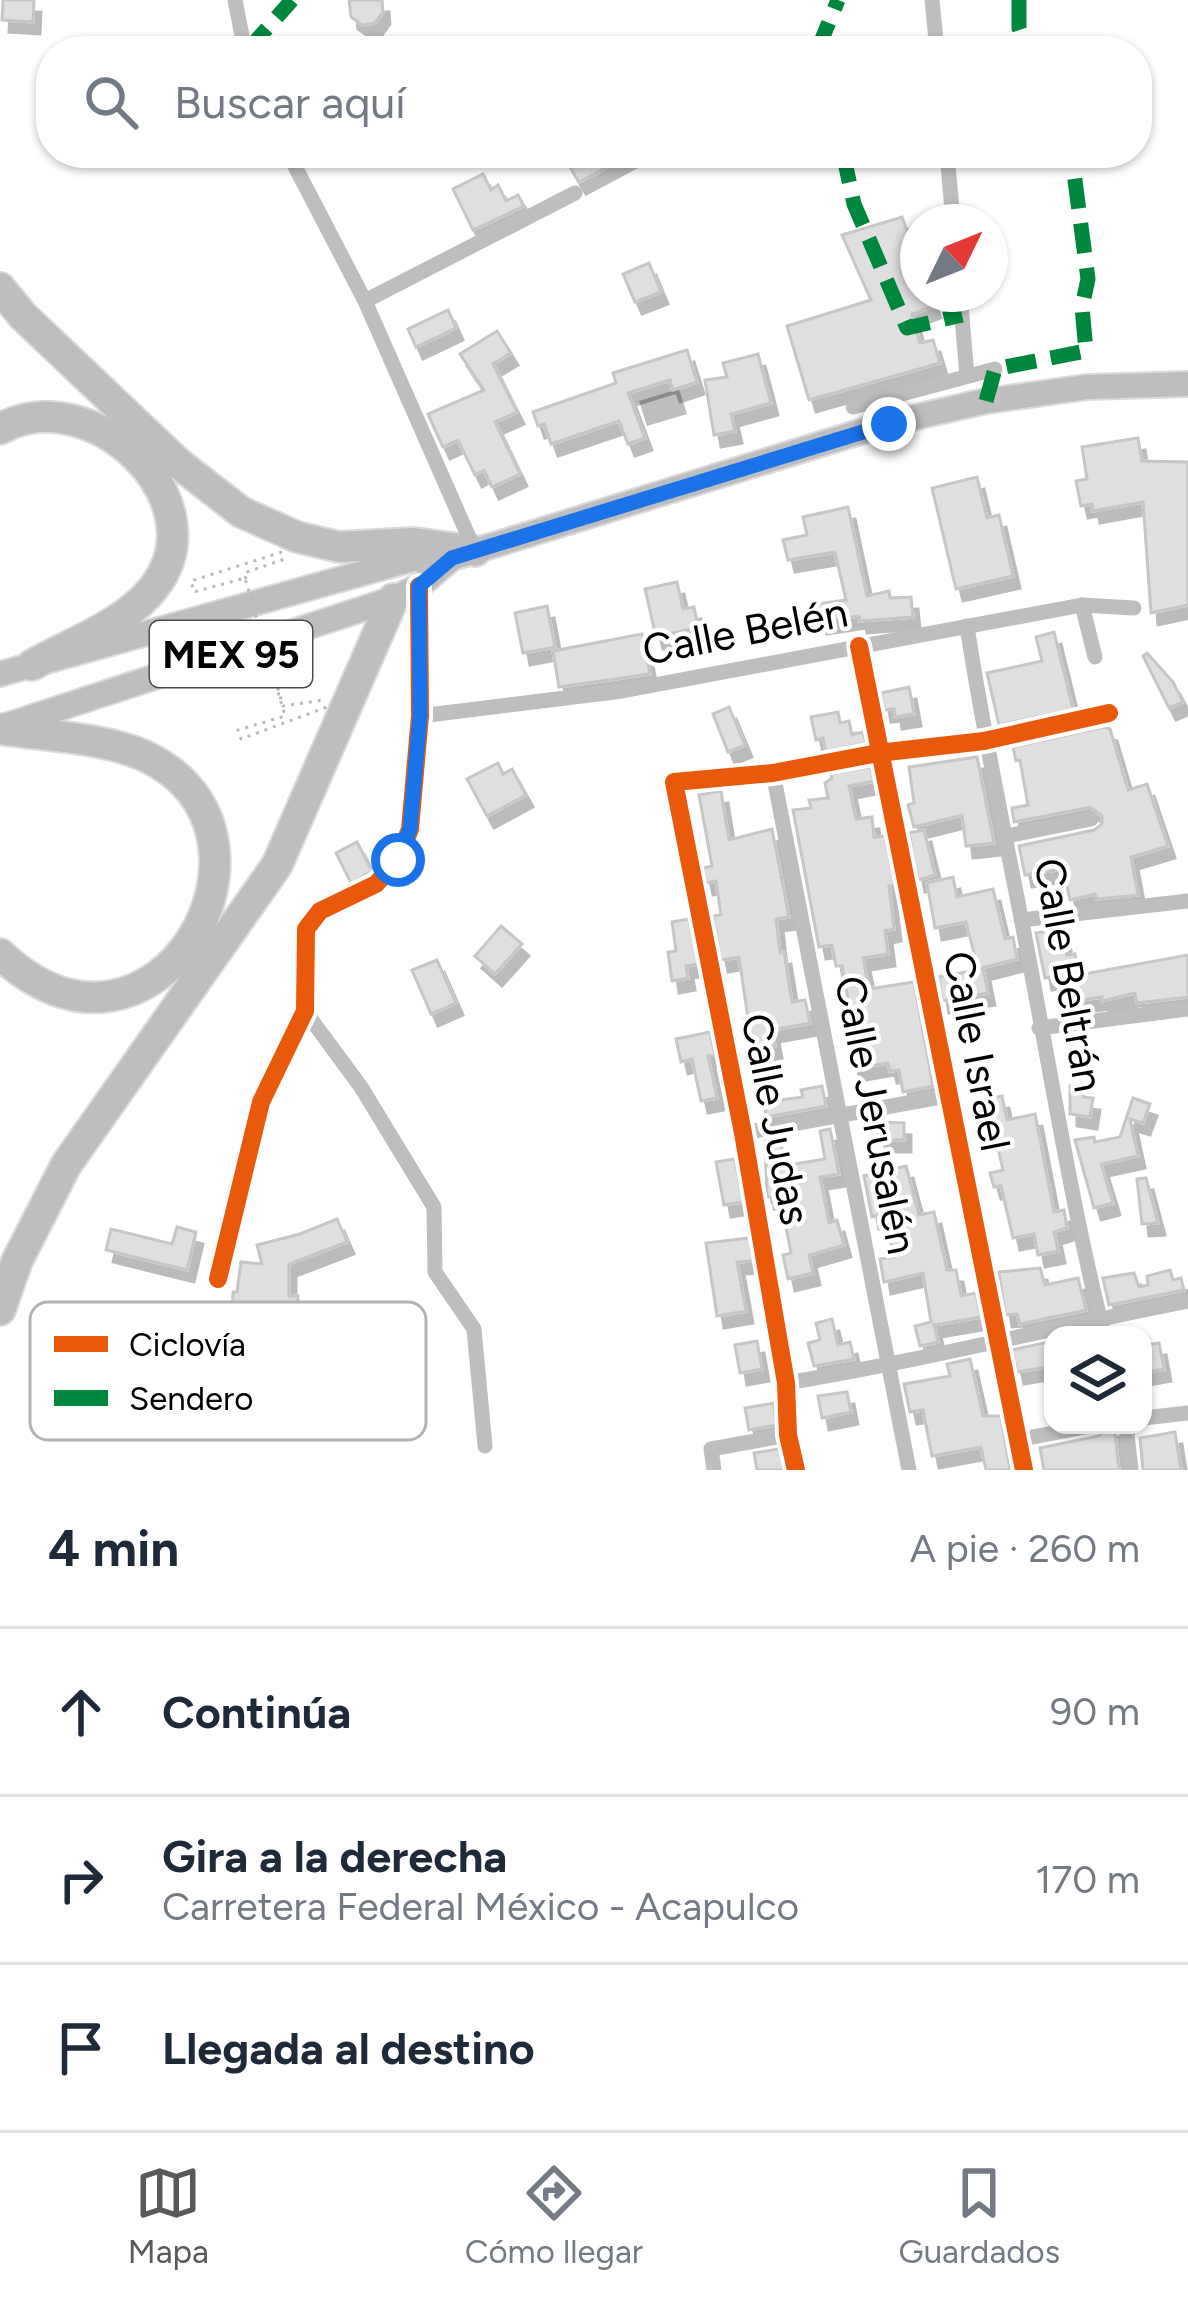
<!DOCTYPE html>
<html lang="es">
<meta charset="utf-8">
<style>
body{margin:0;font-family:Figtree,sans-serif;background:#f2f2f3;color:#1f2937}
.controls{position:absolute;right:36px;bottom:36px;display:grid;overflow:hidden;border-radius:24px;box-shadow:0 3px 9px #0004}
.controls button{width:108px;height:108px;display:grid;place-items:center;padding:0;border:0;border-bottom:3px solid #e0e1e3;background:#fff;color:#1f2937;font:60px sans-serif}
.compass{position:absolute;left:900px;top:204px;width:108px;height:108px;border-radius:50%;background:#fff;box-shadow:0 3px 9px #0004;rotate:47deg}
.stop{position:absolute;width:36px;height:36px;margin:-27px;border:9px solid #1a73e8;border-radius:50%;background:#fff}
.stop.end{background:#1a73e8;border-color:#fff;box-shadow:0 3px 12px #0008}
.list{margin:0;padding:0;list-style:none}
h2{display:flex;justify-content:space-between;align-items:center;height:156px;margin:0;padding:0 48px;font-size:51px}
h2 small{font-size:39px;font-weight:400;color:#747a83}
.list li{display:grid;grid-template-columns:78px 1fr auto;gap:36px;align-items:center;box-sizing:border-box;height:168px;padding:0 48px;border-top:3px solid #e0e1e3}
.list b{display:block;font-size:45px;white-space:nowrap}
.list p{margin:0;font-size:39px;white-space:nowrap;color:#747a83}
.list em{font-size:39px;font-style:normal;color:#747a83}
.icon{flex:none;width:66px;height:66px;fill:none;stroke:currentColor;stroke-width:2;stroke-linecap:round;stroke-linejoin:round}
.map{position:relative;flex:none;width:1188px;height:1470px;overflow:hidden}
.search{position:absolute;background:#fff;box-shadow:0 3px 9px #0004;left:36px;right:36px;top:36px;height:132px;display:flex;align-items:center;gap:30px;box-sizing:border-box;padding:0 42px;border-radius:48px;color:#747a83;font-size:45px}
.sheet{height:660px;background:#fff}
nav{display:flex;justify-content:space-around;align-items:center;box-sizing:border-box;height:168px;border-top:3px solid #e0e1e3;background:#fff;font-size:33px;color:#747a83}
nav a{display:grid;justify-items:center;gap:6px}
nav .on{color:#595959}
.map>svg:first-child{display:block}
</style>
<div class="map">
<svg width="1188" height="1470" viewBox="0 0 1188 1470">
<defs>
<filter id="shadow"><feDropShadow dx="7" dy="12" stdDeviation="0" flood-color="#0004"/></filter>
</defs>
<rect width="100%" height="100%" fill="#fff"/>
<path fill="#bebebe" d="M 679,389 L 687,414 L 647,426 L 639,401 Z"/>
<g fill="#dfdfdf" stroke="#c6c6c6" stroke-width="3" filter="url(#shadow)">
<path d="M 3,0 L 34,0 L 33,22 L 2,20 Z"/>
<path d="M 349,0 L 382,0 L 383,12 L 375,23 L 362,25 L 351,17 Z"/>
<path d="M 584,153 L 634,153 L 579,182 L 567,162 Z"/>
<path d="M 483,174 L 491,190 L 498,185 L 506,201 L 518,195 L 524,206 L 473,230 L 453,189 Z"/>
<path d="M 902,217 L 918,262 L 918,294 L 929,294 L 934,306 L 912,314 L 920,343 L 933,340 L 940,363 L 809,400 L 787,326 L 871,300 L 842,235 Z"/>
<path d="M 649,263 L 661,292 L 635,302 L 623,274 Z"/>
<path d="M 448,310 L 456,328 L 416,347 L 408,329 Z"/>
<path d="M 497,331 L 511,353 L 493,364 L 517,412 L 495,422 L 520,474 L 492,487 L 484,470 L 475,475 L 458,440 L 443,447 L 428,414 L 484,390 L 460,354 Z"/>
<path d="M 687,350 L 697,382 L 673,390 L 670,380 L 628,393 L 645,438 L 628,444 L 619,421 L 551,444 L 544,424 L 538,426 L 533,412 L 616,383 L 613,373 Z"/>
<path d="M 758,354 L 771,403 L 731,414 L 735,431 L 714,435 L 705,380 L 727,377 L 723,363 Z"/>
<path d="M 1138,438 L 1142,461 L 1188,462 L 1188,605 L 1151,613 L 1143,502 L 1093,511 L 1092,504 L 1081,506 L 1076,481 L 1087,479 L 1082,447 Z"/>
<path d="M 977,477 L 987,518 L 999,515 L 1013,576 L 956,589 L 932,488 Z"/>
<path d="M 848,507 L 867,596 L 889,591 L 890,598 L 911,597 L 913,617 L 860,621 L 859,616 L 820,622 L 817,604 L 846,600 L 835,552 L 788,560 L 783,540 L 807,535 L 803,517 Z"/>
<path d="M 677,582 L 683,609 L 694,607 L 698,627 L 656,637 L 645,589 Z"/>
<path d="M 547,606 L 555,647 L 523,653 L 515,613 Z"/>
<path d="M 1054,632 L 1073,709 L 999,725 L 987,673 L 1042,661 L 1036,637 Z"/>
<path d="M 642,634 L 650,674 L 559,687 L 553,651 Z"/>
<path d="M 1147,653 L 1173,682 L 1183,702 L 1169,708 L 1143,656 Z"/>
<path d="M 909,687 L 914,714 L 895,717 L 894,709 L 884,710 L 881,693 Z"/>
<path d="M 729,707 L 745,745 L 728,752 L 713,714 Z"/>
<path d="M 838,712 L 840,723 L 849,721 L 852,735 L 863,732 L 866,743 L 826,751 L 823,738 L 816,740 L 811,717 Z"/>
<path d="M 1104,727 L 1110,729 L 1128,790 L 1147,784 L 1168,846 L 1131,857 L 1138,895 L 1097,899 L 1095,894 L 1070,900 L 1063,869 L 1025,875 L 1019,846 L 1094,830 L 1102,824 L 1102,816 L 1090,807 L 1014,822 L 1012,808 L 1028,805 L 1020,760 L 1016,761 L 1013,747 Z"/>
<path d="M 977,757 L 994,843 L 966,846 L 962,815 L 914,827 L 908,805 L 914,803 L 909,767 Z"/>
<path d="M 498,763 L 503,774 L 512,769 L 526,795 L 487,816 L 467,779 Z"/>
<path d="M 870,767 L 874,781 L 849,786 L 856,819 L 872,817 L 874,837 L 885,836 L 895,885 L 889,886 L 894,929 L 885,931 L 888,954 L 863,958 L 869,989 L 914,982 L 933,1086 L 903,1092 L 899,1070 L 890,1071 L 888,1063 L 853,1069 L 844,1017 L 851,1016 L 842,966 L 836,966 L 832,945 L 819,947 L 793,810 L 811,808 L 809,800 L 828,798 L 825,783 L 832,778 L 831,774 Z"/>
<path d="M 721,791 L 729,840 L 772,829 L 789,917 L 776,919 L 780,953 L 784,952 L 792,1002 L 805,1000 L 810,1023 L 772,1030 L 775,1046 L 749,1051 L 744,1019 L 748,1018 L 739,957 L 721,960 L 713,916 L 721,915 L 716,881 L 706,883 L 703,868 L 712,866 L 699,795 Z"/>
<path d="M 924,830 L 935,875 L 918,880 L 909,833 Z"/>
<path d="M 357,842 L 372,871 L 351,883 L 336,853 Z"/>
<path d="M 953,877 L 957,897 L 993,889 L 1005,939 L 1013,937 L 1017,959 L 978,969 L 966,922 L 935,928 L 927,883 Z"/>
<path d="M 689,919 L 698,964 L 686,966 L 688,978 L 672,981 L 668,952 L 676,951 L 672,922 Z"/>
<path d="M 501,926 L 522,944 L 495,974 L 475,956 Z"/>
<path d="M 1062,928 L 1067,955 L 1075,954 L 1079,975 L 1188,955 L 1188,997 L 1137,1003 L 1135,993 L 1102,1001 L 1102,997 L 1062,1003 L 1057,976 L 1045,978 L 1036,933 Z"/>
<path d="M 437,960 L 456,1003 L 431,1014 L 412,970 Z"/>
<path d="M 983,969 L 988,993 L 942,1001 L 938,977 Z"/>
<path d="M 710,1032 L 715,1055 L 708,1056 L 717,1098 L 701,1101 L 692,1059 L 681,1062 L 676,1039 Z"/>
<path d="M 822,1086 L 826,1106 L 766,1117 L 764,1102 L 803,1097 L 801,1090 Z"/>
<path d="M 1070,1086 L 1085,1088 L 1083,1097 L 1093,1098 L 1090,1117 L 1070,1114 Z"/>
<path d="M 1002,1096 L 1007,1120 L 1035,1114 L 1054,1212 L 1064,1210 L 1067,1228 L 1054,1232 L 1058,1251 L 1038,1255 L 1034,1234 L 1013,1238 L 1001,1186 L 994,1187 L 990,1173 L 1003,1170 L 987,1099 Z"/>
<path d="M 1133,1098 L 1150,1104 L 1143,1123 L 1130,1119 L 1138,1156 L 1101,1164 L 1113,1203 L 1094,1208 L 1075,1140 L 1094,1137 L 1095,1142 L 1120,1137 Z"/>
<path d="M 878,1122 L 904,1123 L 904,1140 L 878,1140 Z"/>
<path d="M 830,1129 L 839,1174 L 820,1177 L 829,1223 L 837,1220 L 844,1245 L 809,1255 L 813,1273 L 788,1279 L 783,1255 L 791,1253 L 781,1201 L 772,1203 L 771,1197 L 767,1197 L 765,1141 L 781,1138 L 783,1166 L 825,1159 L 820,1131 Z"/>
<path d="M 735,1159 L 743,1202 L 724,1205 L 716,1162 Z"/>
<path d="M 906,1166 L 919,1215 L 934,1212 L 947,1270 L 956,1270 L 961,1296 L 976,1293 L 981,1317 L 934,1325 L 938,1342 L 920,1346 L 915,1326 L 931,1322 L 923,1273 L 884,1282 L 880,1259 L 894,1257 L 884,1214 L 872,1217 L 864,1176 Z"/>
<path d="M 1146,1178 L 1158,1223 L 1142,1224 L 1137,1179 Z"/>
<path d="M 337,1219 L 347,1242 L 289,1264 L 289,1296 L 298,1296 L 296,1329 L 232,1322 L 233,1292 L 237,1292 L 241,1262 L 262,1264 L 257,1245 L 300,1234 Z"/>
<path d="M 177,1227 L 196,1232 L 187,1270 L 106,1250 L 111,1229 L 172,1244 Z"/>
<path d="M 749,1238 L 753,1261 L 737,1262 L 746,1311 L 717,1316 L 706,1243 Z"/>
<path d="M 1040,1268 L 1045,1285 L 1078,1278 L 1086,1310 L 1020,1324 L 1017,1314 L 1005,1315 L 999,1272 Z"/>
<path d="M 1170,1270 L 1173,1280 L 1181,1278 L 1184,1290 L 1109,1305 L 1103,1278 L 1134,1273 L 1139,1287 L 1148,1285 L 1147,1276 Z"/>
<path d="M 832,1319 L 838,1345 L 850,1342 L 854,1359 L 814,1366 L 808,1343 L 820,1340 L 816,1323 Z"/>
<path d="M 757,1341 L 762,1369 L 740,1373 L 735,1345 Z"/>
<path d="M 1053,1341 L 1053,1366 L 1017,1372 L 1012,1350 Z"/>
<path d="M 1159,1343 L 1164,1369 L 1143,1373 L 1143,1346 Z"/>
<path d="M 970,1359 L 983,1416 L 1001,1416 L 1010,1470 L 986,1470 L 981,1447 L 932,1456 L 923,1410 L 910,1412 L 904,1384 L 950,1376 L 947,1364 Z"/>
<path d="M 847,1392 L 851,1412 L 822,1418 L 818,1396 Z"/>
<path d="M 774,1403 L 776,1425 L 749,1430 L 745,1408 Z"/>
<path d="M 1108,1425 L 1114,1425 L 1119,1470 L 1044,1470 L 1040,1448 L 1099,1436 Z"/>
<path d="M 1175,1432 L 1181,1470 L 1143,1470 L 1140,1438 Z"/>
<path d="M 779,1449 L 784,1470 L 757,1470 L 754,1453 Z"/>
</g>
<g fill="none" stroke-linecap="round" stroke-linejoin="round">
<g stroke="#dbdbdb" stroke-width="28">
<g id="primary">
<path d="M 0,674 L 413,559 L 452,558 L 889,423 L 986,401 L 1087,387 L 1188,384"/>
<path d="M 2,727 L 393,599 L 419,586 L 452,558"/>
</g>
</g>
<g stroke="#dbdbdb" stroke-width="34">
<g id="motorway">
<path d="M 0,288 L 23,316 L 178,463 L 241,512 L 297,537 L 339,547 L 414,543 L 475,551"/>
<path d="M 0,429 C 90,378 220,500 155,586 C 128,623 71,643 32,665"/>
<path d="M 0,729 C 46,736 102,737 145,756 C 308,833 155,1101 0,954"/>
<path d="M 0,1310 L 17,1261 L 66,1165 L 277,865 L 393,599"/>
</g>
</g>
<g stroke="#b9b9b9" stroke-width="3" stroke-dasharray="3 6" stroke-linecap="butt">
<path d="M 246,579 L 244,573 L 285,559"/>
<path d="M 270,662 L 283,706 L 323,700"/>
</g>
<g stroke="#bebebe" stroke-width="15">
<path d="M 235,0 L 245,51"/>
<path d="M 932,0 L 937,51"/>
<path d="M 288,153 L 365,301 L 475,551"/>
<path d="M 947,153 L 953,222"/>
<path d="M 960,294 L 967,376"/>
<path d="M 365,301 L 575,193"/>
<path d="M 853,407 L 995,369"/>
<path d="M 1082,605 L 1095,657"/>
<path d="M 967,626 C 982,726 1003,824 1022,923 C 1049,1060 1070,1199 1104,1335"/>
<path d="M 859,646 L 1024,1470"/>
<path d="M 420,716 L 622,691 L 1082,605 L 1134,608"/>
<path d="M 773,773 L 909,1470"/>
<path d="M 1007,836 L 1091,819"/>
<path d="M 1022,920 L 1188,901"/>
<path d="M 305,1011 L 361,1087 L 434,1207 L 435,1272 L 474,1329 L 485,1446"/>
<path d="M 1039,1028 L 1188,1009"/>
<path d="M 743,1133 L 946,1096"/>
<path d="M 218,1279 L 261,1102 L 305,1011 L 306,929 L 320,911 L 376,884 L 398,860 L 410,829 L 420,716 L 419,586"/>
<path d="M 786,1383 C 921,1361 1054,1327 1188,1301"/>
<path d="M 1143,1418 L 1188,1413"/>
<path d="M 1126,1425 L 1131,1470"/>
<path d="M 1017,1440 L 1096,1425"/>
<path d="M 714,1470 L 711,1449 L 788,1435"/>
<path d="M 796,1470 L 788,1435 L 786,1383 L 743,1133 L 674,782 L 773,773 L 878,753 L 984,741 L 1109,713"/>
</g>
<use href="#primary" stroke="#bebebe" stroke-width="24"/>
<use href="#motorway" stroke="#bebebe" stroke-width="30"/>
<path stroke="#b9b9b9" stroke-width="3" stroke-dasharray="3 6" stroke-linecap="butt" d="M 282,552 L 191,581 L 194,592 L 245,578 L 285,716 L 238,730 L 241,739 L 327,707"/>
<g stroke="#00873e" stroke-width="15" stroke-dasharray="30 15" stroke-linecap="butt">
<path d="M 1019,0 L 1019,28 L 1027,51"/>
<path d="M 247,51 L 292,0"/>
<path d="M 821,51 L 820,44 L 838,0"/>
<path d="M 843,153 L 854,204 L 907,328 L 962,315"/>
<path d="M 986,401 L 995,369 L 1086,351 L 1082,307 L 1088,279 L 1074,173 L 1065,153"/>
</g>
<g stroke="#fff" stroke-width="26">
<g id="cycleway">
<path d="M 859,646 L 1024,1470"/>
<path d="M 218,1279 L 261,1102 L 305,1011 L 306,929 L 320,911 L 376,884 L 398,860 L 410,829 L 420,716 L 419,586"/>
<path d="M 796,1470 L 788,1435 L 786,1383 L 743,1133 L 674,782 L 773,773 L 878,753 L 984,741 L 1109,713"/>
</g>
</g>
<use href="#cycleway" stroke="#e8590c" stroke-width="18"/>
</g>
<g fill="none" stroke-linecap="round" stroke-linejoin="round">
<path stroke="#1a73e8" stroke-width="15" d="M 398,860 L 410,829 L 420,716 L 419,586 L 452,558 L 889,424"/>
</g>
<g text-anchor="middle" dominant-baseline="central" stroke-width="9" stroke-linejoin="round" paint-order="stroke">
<rect fill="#fff" stroke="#4c4c4c" stroke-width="3" x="150" y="621" width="162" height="66" rx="9"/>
<g font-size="39" font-weight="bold" fill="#000">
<text x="231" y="654">MEX 95</text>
</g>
<g font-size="42" fill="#000" stroke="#fff">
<text transform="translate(745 631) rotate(-11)">Calle Belén</text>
<text transform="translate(1069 975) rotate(80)">Calle Beltrán</text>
<text transform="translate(977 1051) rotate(79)">Calle Israel</text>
<text transform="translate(876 1115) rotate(79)">Calle Jerusalén</text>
<text transform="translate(776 1119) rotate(79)">Calle Judas</text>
</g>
</g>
<rect x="30" y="1302" width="396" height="138" rx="18" fill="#fff" stroke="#b2b2b2" stroke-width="3"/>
<rect x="54" y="1336" width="54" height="16" fill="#e8590c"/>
<rect x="54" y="1390" width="54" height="16" fill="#00873e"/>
<g font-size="33" fill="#000">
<text x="129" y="1356">Ciclovía</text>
<text x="129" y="1410">Sendero</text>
</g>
</svg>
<div class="controls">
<button><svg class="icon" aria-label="layers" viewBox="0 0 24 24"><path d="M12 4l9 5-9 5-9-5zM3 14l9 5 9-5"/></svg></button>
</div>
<svg class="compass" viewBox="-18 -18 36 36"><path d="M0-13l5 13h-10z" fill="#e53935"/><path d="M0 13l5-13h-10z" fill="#747a83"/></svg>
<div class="stop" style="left:398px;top:860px"></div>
<div class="stop end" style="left:889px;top:424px"></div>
<div class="search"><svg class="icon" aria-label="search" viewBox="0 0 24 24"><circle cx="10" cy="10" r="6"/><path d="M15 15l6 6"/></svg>Buscar aquí</div>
</div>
<section class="sheet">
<h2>4 min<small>A pie · 260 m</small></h2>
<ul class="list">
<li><svg class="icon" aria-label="ahead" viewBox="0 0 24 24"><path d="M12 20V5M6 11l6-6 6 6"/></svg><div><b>Continúa</b></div><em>90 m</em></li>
<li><svg class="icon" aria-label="right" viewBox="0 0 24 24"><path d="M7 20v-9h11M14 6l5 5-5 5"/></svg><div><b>Gira a la derecha</b><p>Carretera Federal México - Acapulco</p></div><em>170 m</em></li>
<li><svg class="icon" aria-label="arrive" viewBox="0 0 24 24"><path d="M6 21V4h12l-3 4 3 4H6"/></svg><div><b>Llegada al destino</b></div></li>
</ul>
</section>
<nav>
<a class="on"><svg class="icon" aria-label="map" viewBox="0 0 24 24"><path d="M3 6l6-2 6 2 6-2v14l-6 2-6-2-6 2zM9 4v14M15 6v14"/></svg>Mapa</a>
<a><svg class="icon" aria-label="directions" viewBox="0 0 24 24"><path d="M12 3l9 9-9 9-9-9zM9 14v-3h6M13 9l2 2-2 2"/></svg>Cómo llegar</a>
<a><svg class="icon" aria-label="saved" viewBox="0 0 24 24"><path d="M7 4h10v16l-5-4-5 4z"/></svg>Guardados</a>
</nav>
